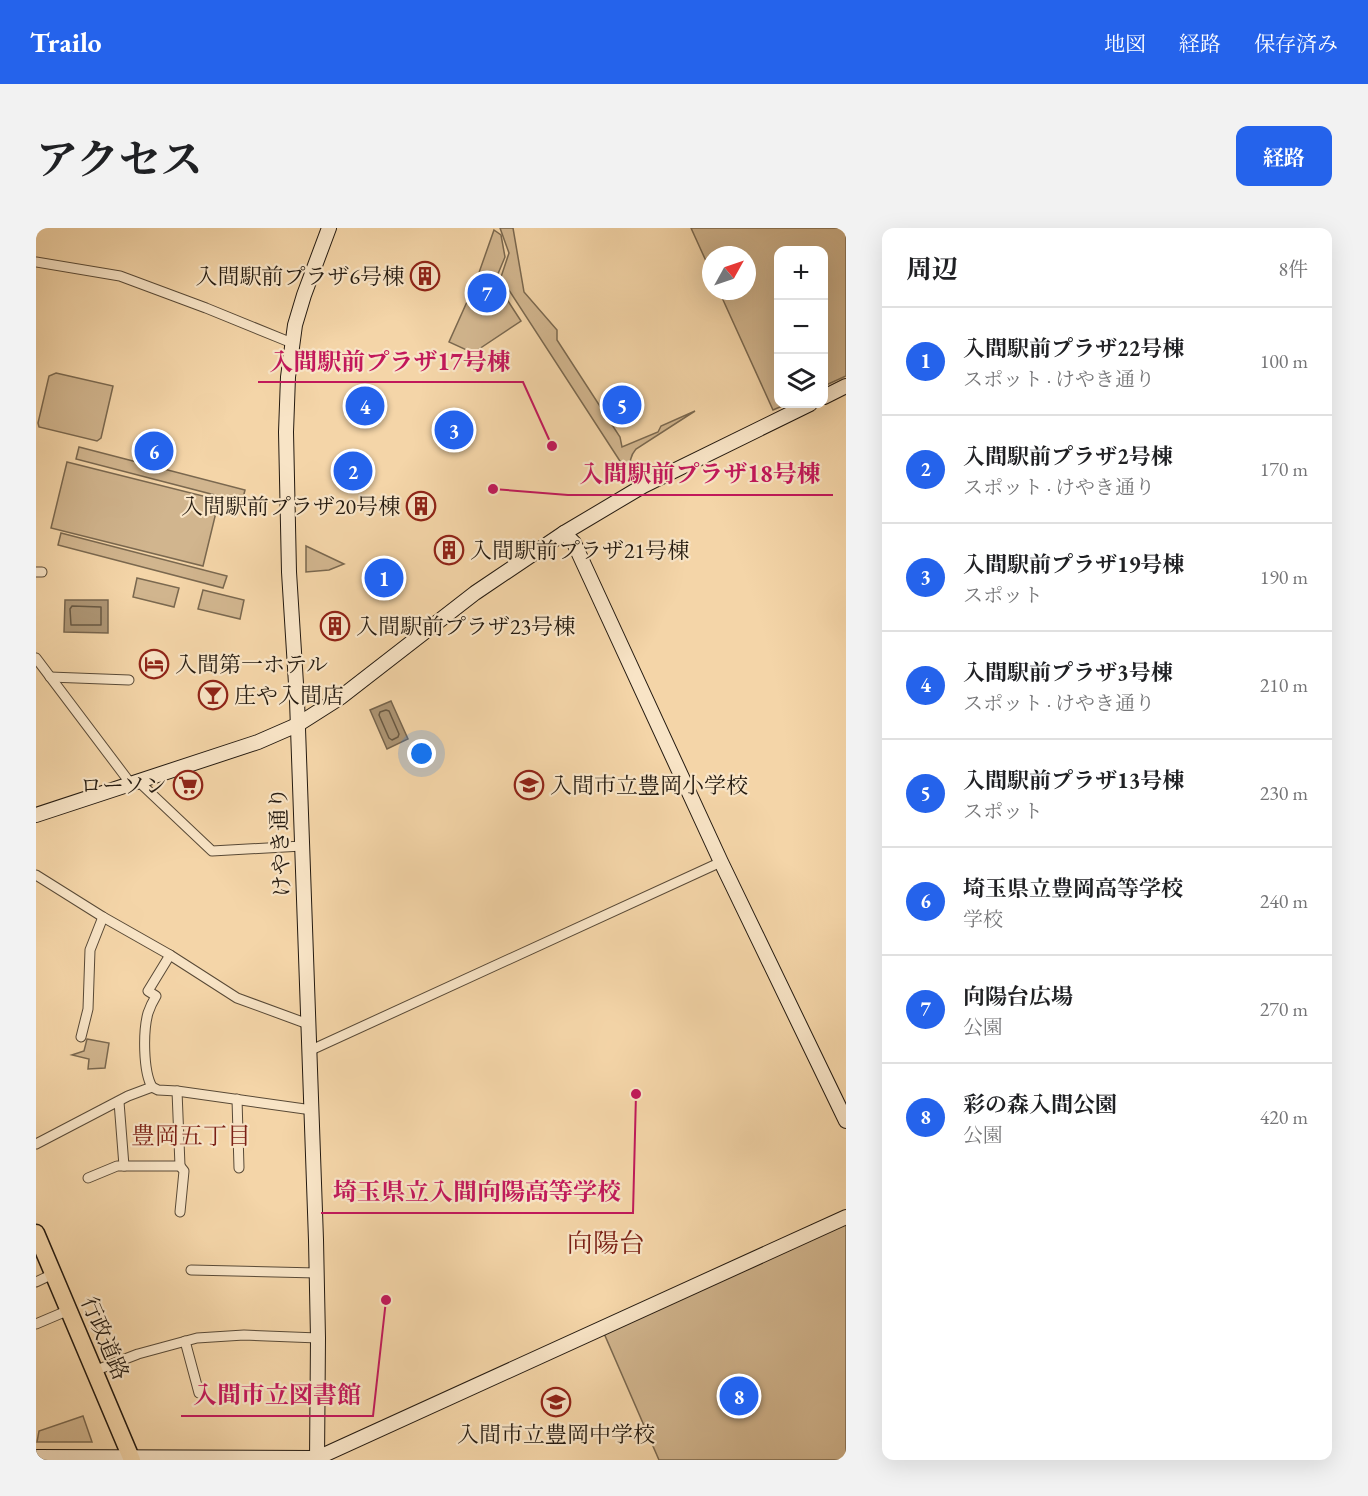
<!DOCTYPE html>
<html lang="ja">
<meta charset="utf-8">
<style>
body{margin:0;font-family:"EB Garamond","Noto Serif JP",serif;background:#f2f2f2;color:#202124}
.controls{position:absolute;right:18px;top:18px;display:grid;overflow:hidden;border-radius:12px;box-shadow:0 6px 24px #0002}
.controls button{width:54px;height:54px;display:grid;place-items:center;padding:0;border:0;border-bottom:2px solid #e0e0e0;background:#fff;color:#202124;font:30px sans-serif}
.compass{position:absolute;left:666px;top:18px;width:54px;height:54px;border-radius:50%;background:#fff;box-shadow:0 6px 24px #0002;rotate:50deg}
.you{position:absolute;left:386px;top:526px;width:21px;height:21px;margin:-15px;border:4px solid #fff;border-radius:50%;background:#1a73e8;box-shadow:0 0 0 9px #1a73e833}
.badge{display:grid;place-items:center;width:39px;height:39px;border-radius:50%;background:#2563eb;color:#fff;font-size:20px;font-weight:700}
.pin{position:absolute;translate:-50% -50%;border:3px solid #fff;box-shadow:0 2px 6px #0006}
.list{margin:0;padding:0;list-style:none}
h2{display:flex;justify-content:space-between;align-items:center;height:78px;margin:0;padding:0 24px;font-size:26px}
h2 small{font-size:20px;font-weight:400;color:#757577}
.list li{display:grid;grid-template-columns:39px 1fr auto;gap:18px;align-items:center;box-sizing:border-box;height:108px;padding:0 24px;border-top:2px solid #e0e0e0}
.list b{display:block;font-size:22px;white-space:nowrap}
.list p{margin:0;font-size:20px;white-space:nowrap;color:#757577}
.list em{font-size:20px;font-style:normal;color:#757577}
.icon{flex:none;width:33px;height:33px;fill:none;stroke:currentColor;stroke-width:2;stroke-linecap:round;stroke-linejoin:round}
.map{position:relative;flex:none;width:810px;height:1232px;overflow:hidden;border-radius:12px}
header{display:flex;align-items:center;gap:36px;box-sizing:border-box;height:84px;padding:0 30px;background:#2563eb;color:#fff}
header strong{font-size:28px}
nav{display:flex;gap:33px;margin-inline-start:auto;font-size:21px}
.intro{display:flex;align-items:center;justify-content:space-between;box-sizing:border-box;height:144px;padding:0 36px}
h1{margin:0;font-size:42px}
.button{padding:15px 27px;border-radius:12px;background:#2563eb;color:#fff;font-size:21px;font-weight:700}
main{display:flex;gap:36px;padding:0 36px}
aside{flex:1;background:#fff;border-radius:12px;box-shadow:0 6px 24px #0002}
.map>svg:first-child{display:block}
</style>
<header>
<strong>Trailo</strong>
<nav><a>地図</a><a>経路</a><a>保存済み</a></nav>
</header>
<div class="intro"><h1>アクセス</h1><a class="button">経路</a></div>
<main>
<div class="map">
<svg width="810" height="1232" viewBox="0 0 810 1232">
<rect width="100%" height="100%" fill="#f4d5a8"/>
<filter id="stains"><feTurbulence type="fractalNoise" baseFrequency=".00333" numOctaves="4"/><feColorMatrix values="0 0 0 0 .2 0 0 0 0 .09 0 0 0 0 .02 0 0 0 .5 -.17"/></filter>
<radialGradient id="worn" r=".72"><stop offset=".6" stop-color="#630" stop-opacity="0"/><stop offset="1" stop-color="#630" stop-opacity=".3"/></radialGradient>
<g fill="#d1b58e" stroke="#7a684f" stroke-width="1.5">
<path d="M 464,0 L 477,0 L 488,64 L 521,102 L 521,112 L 584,209 L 586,219 L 622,204 L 625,198 L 659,183 L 600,221 C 593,229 594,236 594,246 L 593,247 L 467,53 L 465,49 L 473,25 Z"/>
<path d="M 655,0 L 810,0 L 810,148 L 788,158 L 788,22 L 742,22 L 742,176 L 751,176 L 737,182 L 683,63 L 711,63 L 711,27 L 675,27 L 675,44 Z"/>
<path d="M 458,2 L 465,7 L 469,29 L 459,53 L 485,93 L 437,125 L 413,114 L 439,56 Z"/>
<path d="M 20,145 L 77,158 L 65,210 L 61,213 L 3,199 L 2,195 L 13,148 Z"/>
<path d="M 43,219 L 209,262 L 206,274 L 40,231 Z"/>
<path d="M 31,234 L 183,272 L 167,338 L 15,300 Z"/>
<path d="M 25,305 L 191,348 L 187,360 L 22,317 Z"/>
<path d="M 270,318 L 308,336 L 293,342 L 270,344 Z"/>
<path d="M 101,350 L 143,360 L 138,379 L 97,369 Z"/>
<path d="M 167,362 L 208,372 L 204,391 L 162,381 Z"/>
<path d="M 51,811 L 73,815 L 69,840 L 52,841 L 53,831 L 36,827 L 48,823 Z"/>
<path d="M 810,989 L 810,1232 L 623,1232 L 567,1103 Z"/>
<path d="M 47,1188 L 56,1214 L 1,1214 L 3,1203 Z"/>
</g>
<g fill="#ad9574" stroke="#76644c" stroke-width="1.5">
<path d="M 29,372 L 72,372 L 72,405 L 28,404 Z"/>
<path d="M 355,473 L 372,511 L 351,521 L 334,482 Z"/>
</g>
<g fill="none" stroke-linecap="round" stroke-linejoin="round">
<g stroke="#685842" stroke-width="1.5">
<path d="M 36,378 L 65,379 L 65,397 L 35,397 L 34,381 Z"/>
<path d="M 350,482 L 353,483 L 363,506 L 362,509 L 356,512 L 353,510 L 343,487 L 344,484 Z"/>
</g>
<g stroke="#584936" stroke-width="11">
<g id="street">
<path d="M 0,34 L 84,48 L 170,80 L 256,115"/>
<path d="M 0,344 L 6,344"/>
<path d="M 0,430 L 95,556"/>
<path d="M 14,449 L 93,452"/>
<path d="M 102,553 L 176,623 L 266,618"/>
<path d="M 0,647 L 67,689 L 134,727 L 201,770 L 272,796"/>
<path d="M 45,809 L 52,781 L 54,722 L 67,689"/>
<path d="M 273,823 L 685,634"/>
<path d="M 116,859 C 107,843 107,803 112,785 C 114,779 117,773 120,768 L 112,763 L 134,727"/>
<path d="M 201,871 L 203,940"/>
<path d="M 83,874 L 88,938 L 144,938 L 141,863"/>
<path d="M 0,916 L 92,868 L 116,859 L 122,862 L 141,863 L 276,882"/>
<path d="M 144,938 L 148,943 L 144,984"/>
<path d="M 52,950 L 81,938 L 88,938"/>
<path d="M 155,1042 L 281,1045"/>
<path d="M 0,1054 L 17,1046"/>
<path d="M 0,1096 L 33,1082"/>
<path d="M 149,1113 L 163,1165"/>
<path d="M 58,1143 L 102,1126 L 161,1110 L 208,1107 L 282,1110"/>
</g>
</g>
<g stroke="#241a10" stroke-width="16">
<g id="secondary">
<path d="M 788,169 L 810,158"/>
<path d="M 528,305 L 538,315 L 685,634 L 810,893"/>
<path d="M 0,587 L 222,514 L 261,497 L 305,469 L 439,365 L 528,305 L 607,258 L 774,176"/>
<path d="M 0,1229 L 281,1230 L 810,989"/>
<path d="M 281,1232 L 282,1110 L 280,1012 L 261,472 L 253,344 L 250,204 L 252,149 L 259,97 L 268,67 L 293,0"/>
</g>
</g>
<g stroke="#241a10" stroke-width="19">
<path id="highway" d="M 0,1005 L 96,1232"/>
</g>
<use href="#street" stroke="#f8e4c6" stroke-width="9"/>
<use href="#secondary" stroke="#f8e4c6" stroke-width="14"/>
<use href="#highway" stroke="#f4d5a8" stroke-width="16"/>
</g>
<defs>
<g id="building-ring" transform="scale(1.5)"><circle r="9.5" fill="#f8e4c6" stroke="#8f2418" stroke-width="1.5"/><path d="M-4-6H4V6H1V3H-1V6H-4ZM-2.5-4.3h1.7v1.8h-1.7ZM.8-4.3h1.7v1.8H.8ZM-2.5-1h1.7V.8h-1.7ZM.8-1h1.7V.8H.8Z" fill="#8f2418"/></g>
<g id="hotel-ring" transform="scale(1.5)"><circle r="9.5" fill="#f8e4c6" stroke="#8f2418" stroke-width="1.5"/><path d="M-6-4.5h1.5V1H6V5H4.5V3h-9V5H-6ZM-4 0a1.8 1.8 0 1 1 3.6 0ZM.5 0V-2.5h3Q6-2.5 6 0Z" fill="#8f2418"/></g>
<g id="bar-ring" transform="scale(1.5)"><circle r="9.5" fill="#f8e4c6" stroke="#8f2418" stroke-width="1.5"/><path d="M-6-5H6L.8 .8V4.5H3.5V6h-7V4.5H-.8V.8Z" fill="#8f2418"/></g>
<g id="supermarket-ring" transform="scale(1.5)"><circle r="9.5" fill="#f8e4c6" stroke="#8f2418" stroke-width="1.5"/><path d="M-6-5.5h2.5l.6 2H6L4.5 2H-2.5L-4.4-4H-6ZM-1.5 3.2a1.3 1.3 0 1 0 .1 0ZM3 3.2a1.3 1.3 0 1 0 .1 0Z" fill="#8f2418"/></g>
<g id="school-ring" transform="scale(1.5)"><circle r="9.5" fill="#f8e4c6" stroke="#8f2418" stroke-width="1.5"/><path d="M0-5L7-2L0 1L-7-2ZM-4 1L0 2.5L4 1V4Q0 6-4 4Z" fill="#8f2418"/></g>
</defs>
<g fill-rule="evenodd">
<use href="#building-ring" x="389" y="48"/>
<use href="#building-ring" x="385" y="278"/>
<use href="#building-ring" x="413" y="322"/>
<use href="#building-ring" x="299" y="398"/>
<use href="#hotel-ring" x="118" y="436"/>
<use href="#bar-ring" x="177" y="467"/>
<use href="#supermarket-ring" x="152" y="557"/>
<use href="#school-ring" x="493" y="557"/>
<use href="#school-ring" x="520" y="1174"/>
</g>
<g text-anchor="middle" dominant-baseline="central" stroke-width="4.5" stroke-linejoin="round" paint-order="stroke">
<g font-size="22" fill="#241a10" stroke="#f8e4c6" text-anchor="start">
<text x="368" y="48" text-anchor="end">入間駅前プラザ6号棟</text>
<text x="364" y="278" text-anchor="end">入間駅前プラザ20号棟</text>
<text x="434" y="322">入間駅前プラザ21号棟</text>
<text x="320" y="398">入間駅前プラザ23号棟</text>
<text x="139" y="436">入間第一ホテル</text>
<text x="198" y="467">庄や入間店</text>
<text x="131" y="557" text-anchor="end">ローソン</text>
<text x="514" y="557">入間市立豊岡小学校</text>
<text x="520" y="1206" text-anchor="middle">入間市立豊岡中学校</text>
</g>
<g font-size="22" fill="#241a10" stroke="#f8e4c6">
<text transform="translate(244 614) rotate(-92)">けやき通り</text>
<text transform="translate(69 1110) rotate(67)">行政道路</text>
</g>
<g font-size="24" fill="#7a1f14" stroke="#f8e4c6">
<text x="155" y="907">豊岡五丁目</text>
</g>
<g font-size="26" fill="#7a1f14" stroke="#f8e4c6">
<text x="570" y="1015">向陽台</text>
</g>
</g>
<path fill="none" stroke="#c2185b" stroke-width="2" d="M516 218L487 154H222M457 261L532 267H797M600 866L597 985H285M350 1072L337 1188H145"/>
<g fill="#c2185b" stroke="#f8e4c6" stroke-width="2">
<circle cx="516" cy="218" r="6"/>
<circle cx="457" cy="261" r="6"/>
<circle cx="600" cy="866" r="6"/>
<circle cx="350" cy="1072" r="6"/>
</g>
<g font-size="24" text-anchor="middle" font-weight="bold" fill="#c2185b" stroke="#f8e4c6" stroke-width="4.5" stroke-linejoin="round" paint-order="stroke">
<text x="354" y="142">入間駅前プラザ17号棟</text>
<text x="664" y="254">入間駅前プラザ18号棟</text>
<text x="441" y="972">埼玉県立入間向陽高等学校</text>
<text x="241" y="1175">入間市立図書館</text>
</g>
<rect width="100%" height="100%" filter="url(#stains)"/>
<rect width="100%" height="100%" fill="url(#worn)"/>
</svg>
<div class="controls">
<button>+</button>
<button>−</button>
<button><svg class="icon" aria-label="layers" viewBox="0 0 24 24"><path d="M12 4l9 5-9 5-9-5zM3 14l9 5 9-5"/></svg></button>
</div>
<svg class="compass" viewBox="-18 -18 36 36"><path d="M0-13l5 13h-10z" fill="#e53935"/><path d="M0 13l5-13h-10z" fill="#757577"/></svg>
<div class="you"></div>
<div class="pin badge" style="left:348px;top:350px">1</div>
<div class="pin badge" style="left:317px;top:243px">2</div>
<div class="pin badge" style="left:418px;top:202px">3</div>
<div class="pin badge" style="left:329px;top:178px">4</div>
<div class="pin badge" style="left:586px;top:177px">5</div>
<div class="pin badge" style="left:118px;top:223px">6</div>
<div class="pin badge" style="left:451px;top:65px">7</div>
<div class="pin badge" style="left:703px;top:1168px">8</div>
</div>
<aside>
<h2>周辺<small>8件</small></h2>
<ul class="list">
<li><span class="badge">1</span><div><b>入間駅前プラザ22号棟</b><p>スポット · けやき通り</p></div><em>100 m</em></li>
<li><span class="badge">2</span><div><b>入間駅前プラザ2号棟</b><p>スポット · けやき通り</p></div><em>170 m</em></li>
<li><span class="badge">3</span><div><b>入間駅前プラザ19号棟</b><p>スポット</p></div><em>190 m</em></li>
<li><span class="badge">4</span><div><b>入間駅前プラザ3号棟</b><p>スポット · けやき通り</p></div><em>210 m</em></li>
<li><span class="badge">5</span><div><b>入間駅前プラザ13号棟</b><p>スポット</p></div><em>230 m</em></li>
<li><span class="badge">6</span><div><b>埼玉県立豊岡高等学校</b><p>学校</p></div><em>240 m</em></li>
<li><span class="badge">7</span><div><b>向陽台広場</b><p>公園</p></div><em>270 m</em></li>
<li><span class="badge">8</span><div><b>彩の森入間公園</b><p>公園</p></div><em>420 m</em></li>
</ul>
</aside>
</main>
